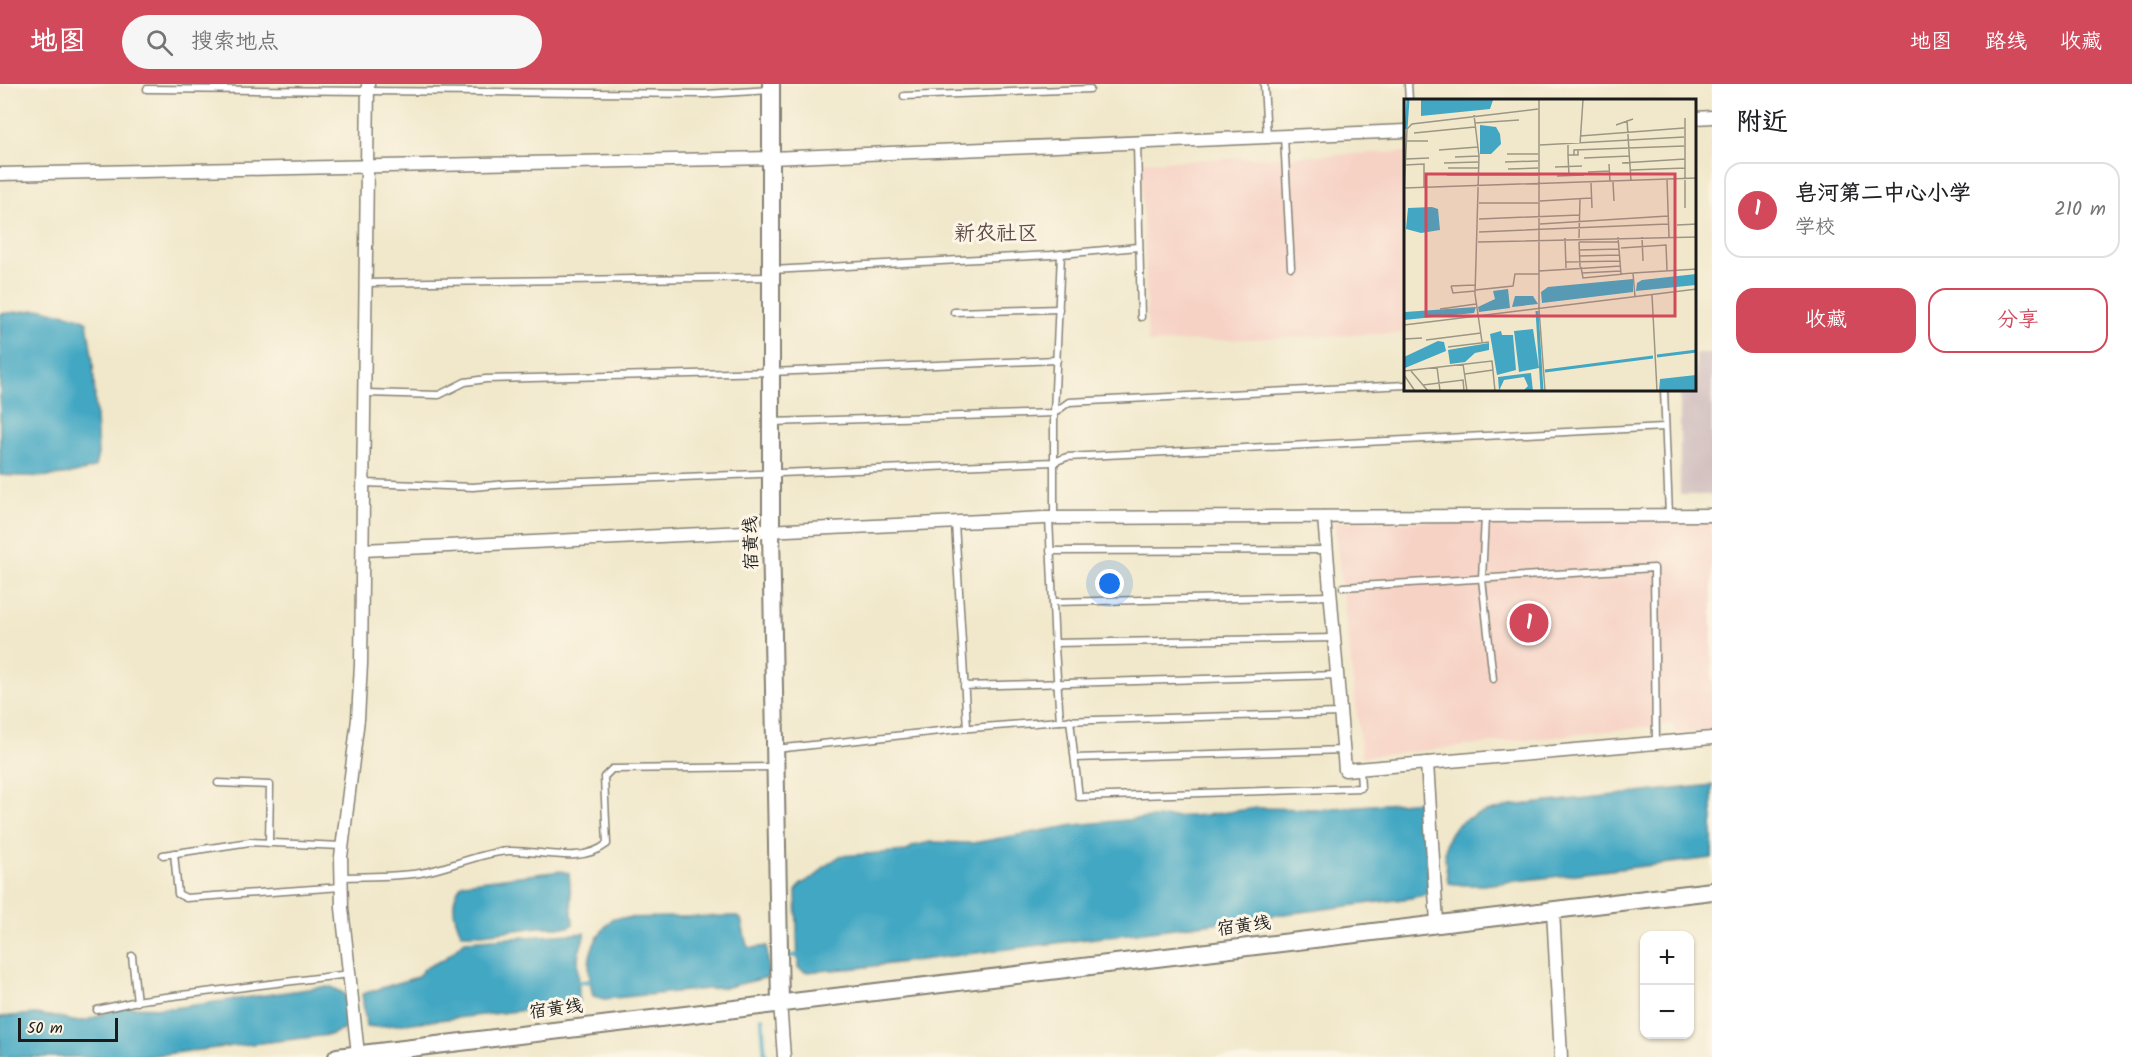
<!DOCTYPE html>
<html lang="zh">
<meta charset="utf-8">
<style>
body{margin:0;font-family:Kalam,"LXGW WenKai TC",sans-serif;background:#f6f6f6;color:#202124}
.controls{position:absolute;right:18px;bottom:18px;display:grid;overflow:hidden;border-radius:12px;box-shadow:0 2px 4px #0004}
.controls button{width:54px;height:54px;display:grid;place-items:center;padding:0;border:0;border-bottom:2px solid #e0e0e0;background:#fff;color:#202124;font:30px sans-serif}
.scale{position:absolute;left:18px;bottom:15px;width:100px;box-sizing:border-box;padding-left:6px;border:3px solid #1c1c1c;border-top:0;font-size:16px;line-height:21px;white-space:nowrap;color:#1c1c1c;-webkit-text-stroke:4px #fcf5e5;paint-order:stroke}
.you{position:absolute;left:1110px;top:500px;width:21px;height:21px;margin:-15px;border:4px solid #fff;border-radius:50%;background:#1a73e8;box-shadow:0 0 0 9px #1a73e833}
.badge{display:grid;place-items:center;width:39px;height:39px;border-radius:50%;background:#d1495b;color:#fff;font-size:20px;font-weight:700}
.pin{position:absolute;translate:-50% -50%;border:3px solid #fff;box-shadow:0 2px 6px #0006}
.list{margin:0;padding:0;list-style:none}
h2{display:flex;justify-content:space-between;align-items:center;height:78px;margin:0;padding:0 24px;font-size:26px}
h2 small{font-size:20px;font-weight:400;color:#757577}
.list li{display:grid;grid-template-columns:39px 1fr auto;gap:18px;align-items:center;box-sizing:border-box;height:96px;margin:0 12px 12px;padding:0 12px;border:2px solid #e0e0e0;border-radius:18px}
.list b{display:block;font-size:22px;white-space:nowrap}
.list p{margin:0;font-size:20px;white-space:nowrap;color:#757577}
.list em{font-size:20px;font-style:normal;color:#757577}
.actions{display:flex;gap:12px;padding:18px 24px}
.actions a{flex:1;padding:14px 0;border:2px solid #d1495b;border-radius:18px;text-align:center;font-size:21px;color:#d1495b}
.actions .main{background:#d1495b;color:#fff}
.icon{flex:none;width:33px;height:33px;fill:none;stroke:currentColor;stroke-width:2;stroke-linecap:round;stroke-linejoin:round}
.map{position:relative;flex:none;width:1712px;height:973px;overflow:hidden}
header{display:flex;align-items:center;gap:36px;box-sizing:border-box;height:84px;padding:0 30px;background:#d1495b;color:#fff}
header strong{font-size:28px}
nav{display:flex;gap:33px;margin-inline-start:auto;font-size:21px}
.search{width:420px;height:54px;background:#f6f6f6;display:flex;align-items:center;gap:15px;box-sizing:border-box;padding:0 21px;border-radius:33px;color:#757577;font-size:22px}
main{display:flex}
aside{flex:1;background:#fff}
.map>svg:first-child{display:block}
</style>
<header>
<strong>地图</strong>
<div class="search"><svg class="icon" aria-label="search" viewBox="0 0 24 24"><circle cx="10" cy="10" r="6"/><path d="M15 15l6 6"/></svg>搜索地点</div>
<nav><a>地图</a><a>路线</a><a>收藏</a></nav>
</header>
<main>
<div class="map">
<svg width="1712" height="973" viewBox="0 0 1712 973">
<rect width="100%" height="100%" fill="#fcf5e5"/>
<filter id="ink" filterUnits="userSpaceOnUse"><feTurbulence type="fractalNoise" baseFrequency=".0167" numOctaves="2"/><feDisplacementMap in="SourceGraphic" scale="12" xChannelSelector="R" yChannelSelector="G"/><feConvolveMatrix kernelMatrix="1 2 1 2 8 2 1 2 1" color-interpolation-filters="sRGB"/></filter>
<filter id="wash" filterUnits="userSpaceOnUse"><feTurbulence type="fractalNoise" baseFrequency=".008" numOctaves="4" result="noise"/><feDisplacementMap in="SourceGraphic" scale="24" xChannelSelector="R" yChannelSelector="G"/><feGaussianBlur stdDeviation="1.35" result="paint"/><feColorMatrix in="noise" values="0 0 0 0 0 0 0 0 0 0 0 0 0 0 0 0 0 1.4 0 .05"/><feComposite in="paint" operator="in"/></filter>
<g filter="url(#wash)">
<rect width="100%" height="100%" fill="#f1e8cb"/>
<g fill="#f6d2c5">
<path d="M 1406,68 L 1406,249 L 1148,259 L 1141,78 Z"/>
<path d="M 1712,436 L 1712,647 L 1676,650 L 1674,640 L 1362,673 L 1334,438 Z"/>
</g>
<path fill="#d1bfbf" d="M 1696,269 L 1712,269 L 1712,411 L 1680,411 L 1680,306 L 1696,306 Z"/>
<g fill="#43a7c3" stroke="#306270" stroke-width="1.5">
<path d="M 44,225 C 58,230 76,229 87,238 L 93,278 L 98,370 L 95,383 C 65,395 32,393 0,391 L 0,230 Z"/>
<path d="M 1712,701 L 1712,774 L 1483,801 L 1464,801 L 1448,799 C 1447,787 1443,773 1446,761 C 1451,732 1486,728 1510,722 Z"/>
<path d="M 1423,717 L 1429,804 L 1427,810 L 1411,814 L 858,884 L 805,888 L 798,884 L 796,807 L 801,800 L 817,791 L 825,782 L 840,772 L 907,767 L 913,762 L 930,758 L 973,759 L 1075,741 L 1136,735 L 1206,731 L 1257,724 L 1320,725 Z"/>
<path d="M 561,787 L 569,789 L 573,840 L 569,843 L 540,843 L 482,850 L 462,850 C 453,833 449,814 463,799 Z"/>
<path d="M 735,832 L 741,835 L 747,862 L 752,864 L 767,862 L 769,893 L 728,903 L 604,915 L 593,912 C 585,877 588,860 613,834 Z"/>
<path d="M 585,849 L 578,872 L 579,917 L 571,921 L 377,943 L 366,942 L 362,910 L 417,893 L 425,884 L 444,875 L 465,857 Z"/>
<path d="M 322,903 L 332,903 L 345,910 L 348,941 L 343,946 L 329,951 L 139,973 L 0,973 L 0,933 L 35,930 L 64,934 L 71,937 L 85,937 L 121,923 L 173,924 Z"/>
</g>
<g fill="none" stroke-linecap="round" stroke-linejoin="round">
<g stroke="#43a7c3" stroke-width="4">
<path d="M 791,872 L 803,871"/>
<path d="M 573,899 L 593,897"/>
<path d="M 762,934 L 765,973"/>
</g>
</g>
</g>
<g filter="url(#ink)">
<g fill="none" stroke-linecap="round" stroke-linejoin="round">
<g stroke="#868274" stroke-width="9">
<g id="service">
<path d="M 1264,0 L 1267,53"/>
<path d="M 1408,0 L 1409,16"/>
<path d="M 147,5 L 705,10 L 771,6"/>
<path d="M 904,12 L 1090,5"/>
<path d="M 1284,53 L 1291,183"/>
<path d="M 1137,59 L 1141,233"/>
<path d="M 772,186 L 1051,171 L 1138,163"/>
<path d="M 366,199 L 771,193"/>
<path d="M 954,228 L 1059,225"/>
<path d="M 1664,306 L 1669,431"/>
<path d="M 365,309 L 439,311 L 465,298 L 486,295 L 771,288 L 1057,276"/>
<path d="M 772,338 L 1054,329 L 1069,318 L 1406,301"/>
<path d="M 364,399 L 473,403 L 507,400 L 1054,378 L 1067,373 L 1664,343"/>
<path d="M 1485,433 L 1482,495 L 1493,595"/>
<path d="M 1049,434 L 1055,564 L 1060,637"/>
<path d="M 1054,434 L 1054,329 L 1061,170"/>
<path d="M 955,439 L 967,644"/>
<path d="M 1050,467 L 1327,466"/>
<path d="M 1343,503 L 1654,484 L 1656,659"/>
<path d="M 1053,518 L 1331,512"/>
<path d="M 1055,559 L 1334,554"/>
<path d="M 964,602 L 1337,591"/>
<path d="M 1070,636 L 1079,713 L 1361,704 L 1360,685"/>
<path d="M 776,665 L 958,645 L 1060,637 L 1340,629"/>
<path d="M 1075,674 L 1344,666"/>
<path d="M 218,699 L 270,701 L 269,759"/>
<path d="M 174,769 L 178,810 L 186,814 L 341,803"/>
<path d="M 163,771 L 250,758 L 342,762"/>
<path d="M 342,793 C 367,792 395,793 420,789 C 450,784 478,769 509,767 C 541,766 580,781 607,760 L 604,693 L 612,685 L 773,683"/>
<path d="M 132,872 L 137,918"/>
<path d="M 97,926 L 142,916 L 349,890"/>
</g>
</g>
<g stroke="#868274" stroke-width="15">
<g id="minor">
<path d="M 1696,34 L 1712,33"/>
<path d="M 0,90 L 771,74 L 1406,47"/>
<path d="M 1324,433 L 1345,686 L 1427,679 L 1437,839"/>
<path d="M 363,466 L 1044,434 L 1712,431"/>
<path d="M 1427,679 L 1712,654"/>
<path d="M 1553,826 L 1561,973"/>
<path d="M 780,918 L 784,973"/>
<path d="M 358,970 L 342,824 L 341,773 L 358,635 L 361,580 L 368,0"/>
</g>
</g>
<g stroke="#868274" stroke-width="20">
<g id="secondary">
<path d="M 771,0 L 771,448 L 780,918"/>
<path d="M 337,973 L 1712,807"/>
</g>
</g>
<use href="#service" stroke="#fff" stroke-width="6"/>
<use href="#minor" stroke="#fff" stroke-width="12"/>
<use href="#secondary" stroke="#fff" stroke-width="16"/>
</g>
</g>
<g text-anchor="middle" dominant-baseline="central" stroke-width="6" stroke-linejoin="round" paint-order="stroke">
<g font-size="18" fill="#1c1c1c" stroke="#fcf5e5">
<text transform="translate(752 459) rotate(-91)">宿黄线</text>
<text transform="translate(1244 843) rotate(-7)">宿黄线</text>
<text transform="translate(556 926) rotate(-7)">宿黄线</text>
</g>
<g font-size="21" fill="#5e4b4a" stroke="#fcf5e5">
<text x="996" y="150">新农社区</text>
</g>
</g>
<g transform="translate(1404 15)">
<rect width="292" height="292" fill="#f1e8cb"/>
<path d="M 17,1 L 89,1 L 86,10 L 17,17 ZM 76,26 L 92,28 L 96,35 L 97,45 L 87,55 L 76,55 ZM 28,108 L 34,110 L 36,131 L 17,134 L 2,130 L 4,109 ZM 292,175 L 292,186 L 232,192 L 233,184 L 238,181 ZM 229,180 L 229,193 L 138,204 L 137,193 L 144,188 ZM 104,190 L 106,209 L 75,213 L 74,208 L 91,200 L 89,192 ZM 111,197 L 129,197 L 134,205 L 108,208 ZM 72,208 L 70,214 L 0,221 L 1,213 ZM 129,230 L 135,269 L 115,273 L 110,232 ZM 97,232 L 98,236 L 109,236 L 112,271 L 93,276 L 86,235 ZM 34,242 L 40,243 L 42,252 L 1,269 L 0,258 ZM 85,244 L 85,251 L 71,254 L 61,263 L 46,265 L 44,251 ZM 127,274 L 129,292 L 119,292 L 124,287 L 120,278 L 100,281 L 95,292 L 94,278 ZM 292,276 L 292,292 L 255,292 L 256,280 Z" fill="#43a7c3"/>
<path fill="none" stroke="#43a7c3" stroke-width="3" d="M 2,30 L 4,1M 133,212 L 138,292M 253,257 L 293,252M 141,272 L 249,258"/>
<path fill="none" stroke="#9c9685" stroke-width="1.5" d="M 70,16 L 75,57 L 71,195 L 78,243M 281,19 L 281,109M 223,21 L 227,82M 71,24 L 115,21M 212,26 L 229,20M 10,34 L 71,28M 176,37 L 280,29M 2,42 L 24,42M 176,45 L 179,1M 136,46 L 280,38M 164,46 L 164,56 L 174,56 L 174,51M 35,51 L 74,48M 103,55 L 134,55M 164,56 L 165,77M 170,56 L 170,51 L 280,47M 51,58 L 75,57M 180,59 L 226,57M 2,60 L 25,59M 101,63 L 134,62M 40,64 L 74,63M 218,64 L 281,60M 205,65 L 206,83M 1,66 L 20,65 L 20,89M 151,68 L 178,67M 44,69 L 75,69M 104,70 L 134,69M 227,71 L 281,69M 184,73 L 206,72M 43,76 L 134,76M 153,77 L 180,76M 263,81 L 265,138M 209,83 L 210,102M 187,84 L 188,109M 0,89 L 293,79M 0,95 L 3,30 L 8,25 L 134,10M 136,102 L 187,99M 75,104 L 134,104M 75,120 L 175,116M 136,125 L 264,117M 273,126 L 293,125M 75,133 L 264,125M 214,138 L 217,175 L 229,174 L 231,198M 238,138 L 239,162M 161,139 L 162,169M 175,139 L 176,100M 74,143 L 293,138M 175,143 L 215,143M 175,143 L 176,168M 217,149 L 262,146 L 263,171M 175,151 L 215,150M 175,157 L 215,156M 162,163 L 216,162M 177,168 L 179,179 L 220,175M 135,172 L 217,167M 178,174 L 217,172M 229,174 L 293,170M 47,187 L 49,194 L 71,192M 47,187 L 71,186M 71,191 L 109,187 L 111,175 L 135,175M 248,196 L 253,292M 135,209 L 135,1M 36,210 L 72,205M 135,210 L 141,292M 0,226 L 293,190M 0,240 L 18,239M 22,241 L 77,234M 44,248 L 85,243M 59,265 L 63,292M 33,268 L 36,292M 0,272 L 88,262 L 91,292M 7,272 L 24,292M 61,275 L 89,271M 0,276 L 11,292M 19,286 L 59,281 L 60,292"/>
<path fill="#d1495b" fill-opacity="0.15" stroke="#d1495b" stroke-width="3" d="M 22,75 L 271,75 L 271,217 L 22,217 Z"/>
<rect width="292" height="292" fill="none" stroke="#1c1c1c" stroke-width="3"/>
</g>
</svg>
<div class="controls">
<button>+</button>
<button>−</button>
</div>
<div class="scale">50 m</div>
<div class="you"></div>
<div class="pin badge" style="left:1529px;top:539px">1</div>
</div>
<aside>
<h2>附近<small></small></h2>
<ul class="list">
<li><span class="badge">1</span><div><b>皂河第二中心小学</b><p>学校</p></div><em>210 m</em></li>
</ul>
<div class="actions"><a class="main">收藏</a><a>分享</a></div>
</aside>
</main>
